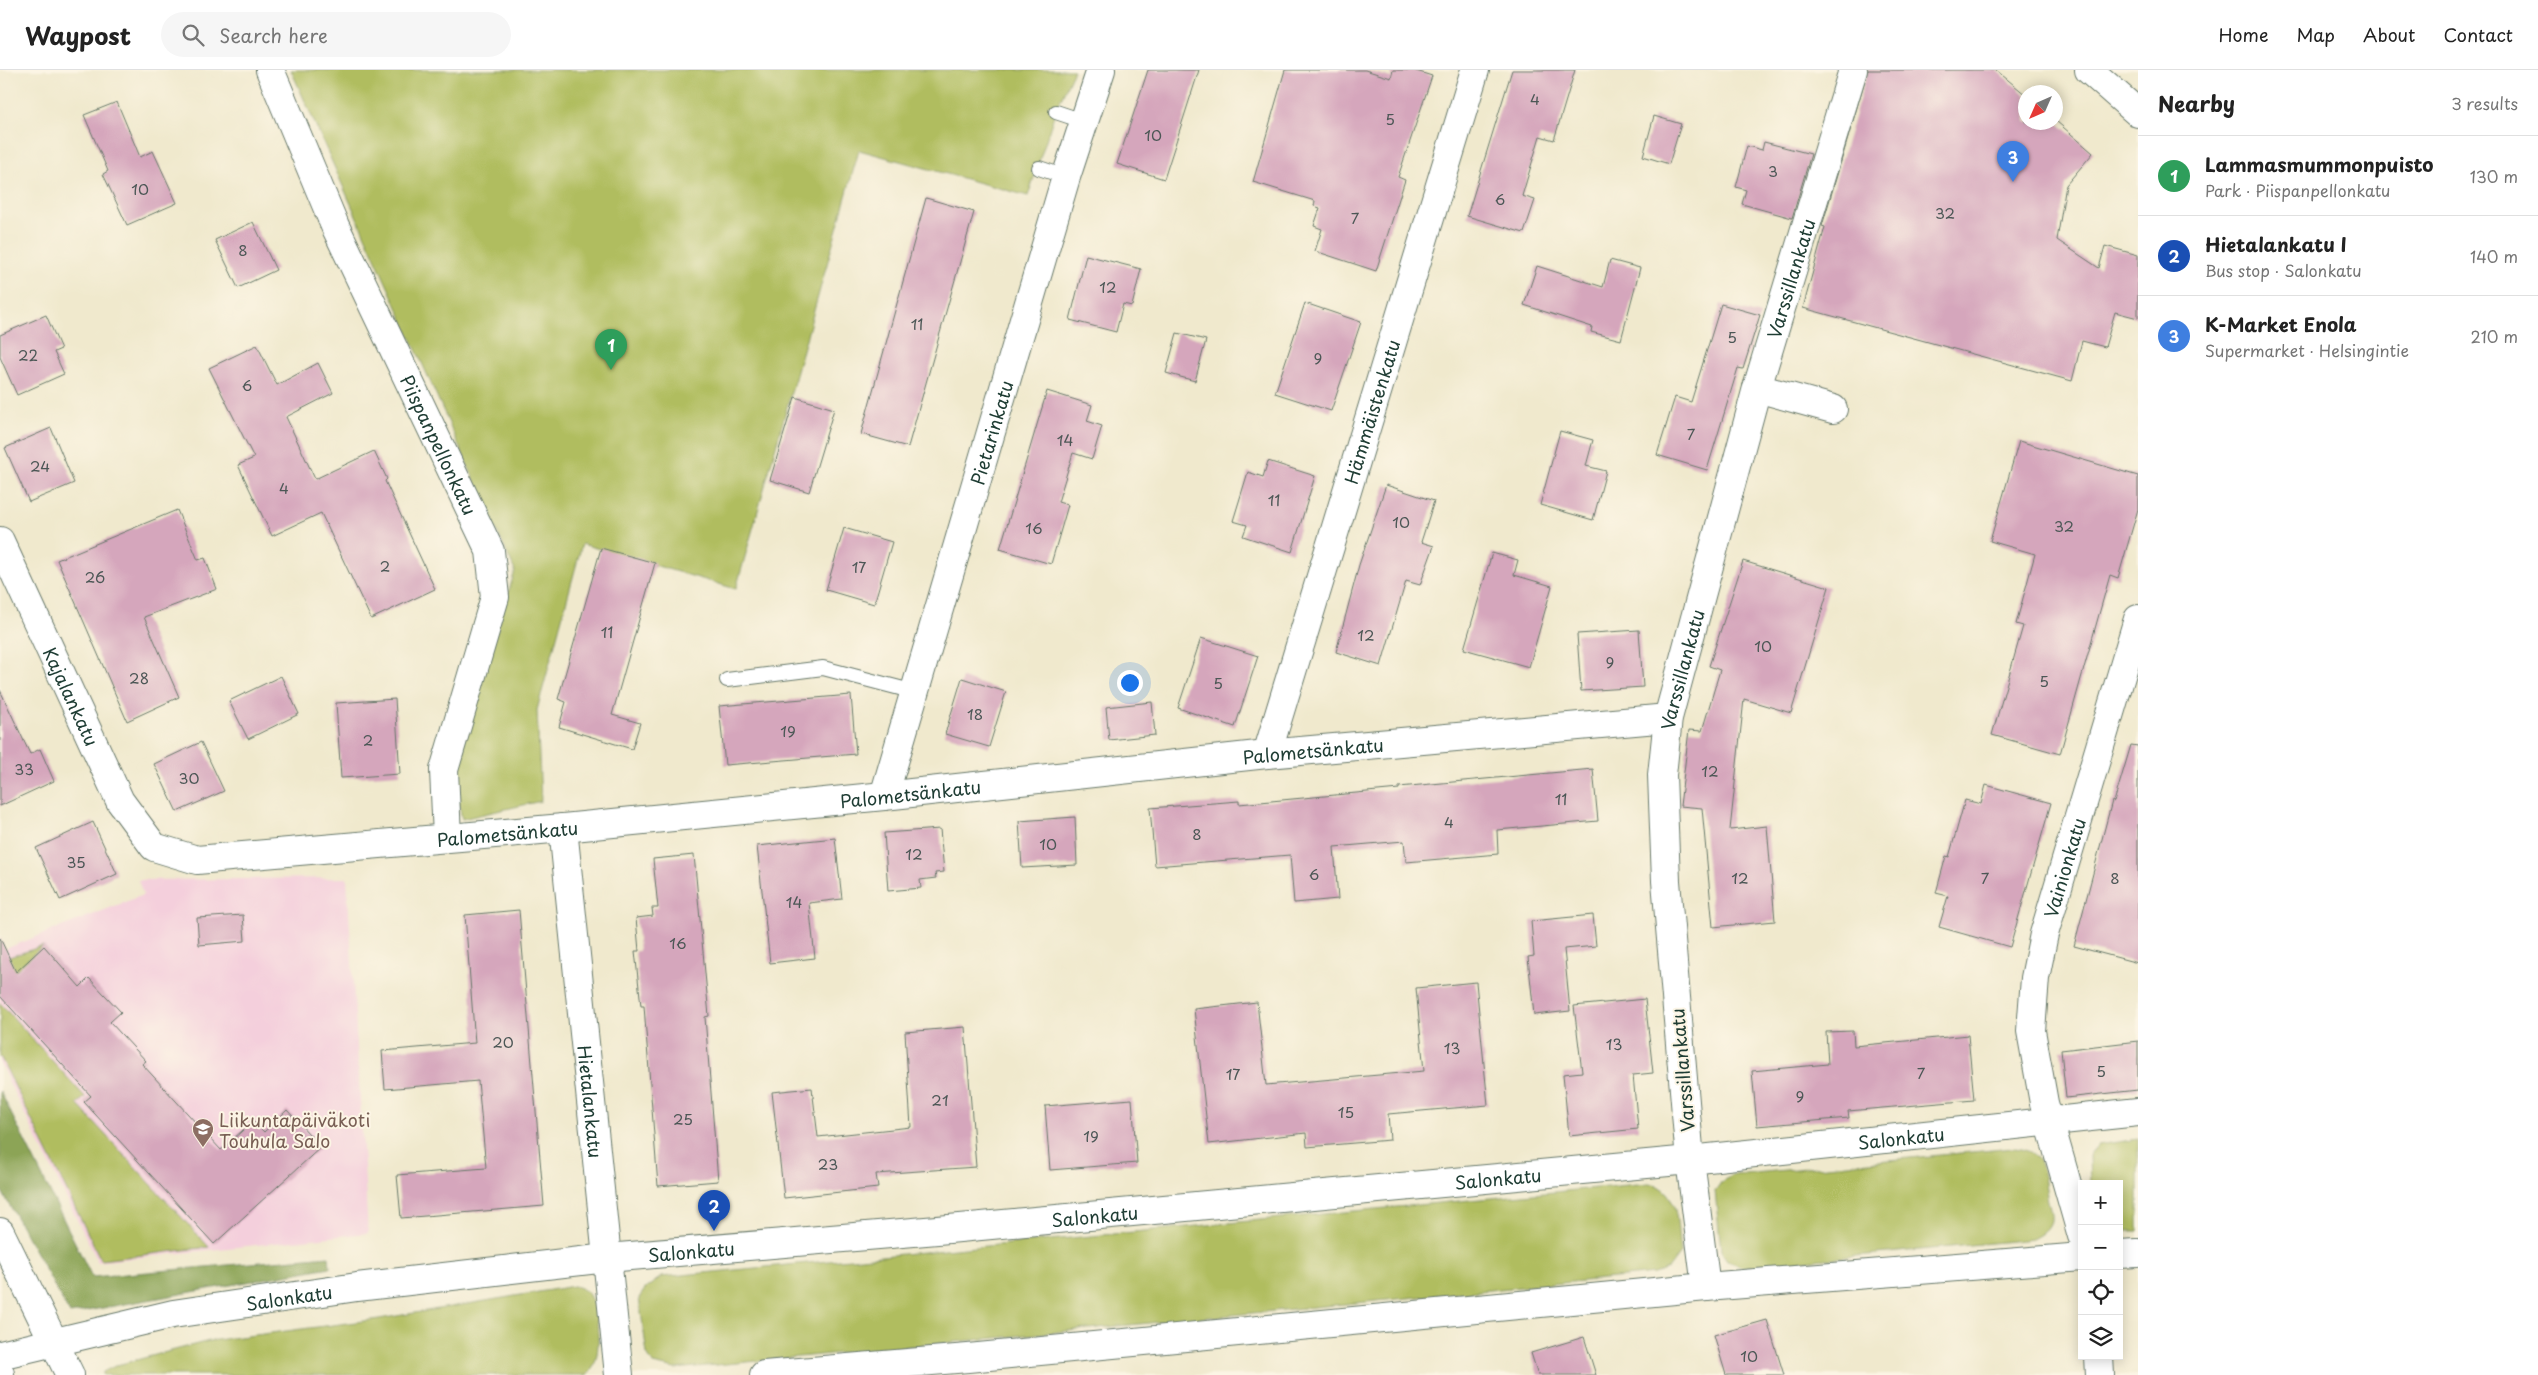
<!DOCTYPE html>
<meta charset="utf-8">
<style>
body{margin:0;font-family:"Playpen Sans",sans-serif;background:#f6f6f6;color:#222}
.controls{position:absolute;right:15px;bottom:15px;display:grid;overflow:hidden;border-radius:0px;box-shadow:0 2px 12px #0003}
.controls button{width:45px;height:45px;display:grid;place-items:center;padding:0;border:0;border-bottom:1px solid #e0e0e0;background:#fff;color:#222;font:25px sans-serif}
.compass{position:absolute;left:2018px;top:15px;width:45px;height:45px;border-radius:50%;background:#fff;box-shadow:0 2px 12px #0003;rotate:225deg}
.you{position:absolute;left:1129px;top:612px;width:18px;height:18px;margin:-12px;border:4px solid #fff;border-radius:50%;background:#1a73e8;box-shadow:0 0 0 8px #1a73e833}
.badge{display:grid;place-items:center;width:32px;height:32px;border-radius:50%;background:#db2777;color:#fff;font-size:16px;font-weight:700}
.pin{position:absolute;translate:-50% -41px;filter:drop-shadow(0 1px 2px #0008)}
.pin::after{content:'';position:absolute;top:26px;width:18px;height:15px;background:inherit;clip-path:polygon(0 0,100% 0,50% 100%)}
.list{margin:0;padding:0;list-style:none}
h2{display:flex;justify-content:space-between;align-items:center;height:65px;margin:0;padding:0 20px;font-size:21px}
h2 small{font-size:16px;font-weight:400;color:#767676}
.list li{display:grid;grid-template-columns:32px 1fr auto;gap:15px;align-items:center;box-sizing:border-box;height:80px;padding:0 20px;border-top:1px solid #e0e0e0}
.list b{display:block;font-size:19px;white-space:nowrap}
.list p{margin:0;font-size:16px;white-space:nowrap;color:#767676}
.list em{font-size:16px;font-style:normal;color:#767676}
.icon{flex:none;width:28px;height:28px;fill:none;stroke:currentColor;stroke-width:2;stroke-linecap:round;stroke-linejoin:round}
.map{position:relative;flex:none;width:2138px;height:1305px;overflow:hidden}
header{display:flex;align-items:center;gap:30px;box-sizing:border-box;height:70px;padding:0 25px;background:#fff;border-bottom:1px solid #e0e0e0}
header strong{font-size:24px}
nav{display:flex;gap:28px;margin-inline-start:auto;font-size:18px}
.search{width:350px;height:45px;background:#f6f6f6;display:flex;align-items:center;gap:12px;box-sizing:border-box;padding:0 18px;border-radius:28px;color:#767676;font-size:19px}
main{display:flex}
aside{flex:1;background:#fff}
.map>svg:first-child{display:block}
</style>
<header>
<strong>Waypost</strong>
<div class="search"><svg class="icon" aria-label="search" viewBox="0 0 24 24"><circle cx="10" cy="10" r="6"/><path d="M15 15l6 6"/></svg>Search here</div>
<nav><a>Home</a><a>Map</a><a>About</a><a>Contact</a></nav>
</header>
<main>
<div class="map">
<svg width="2138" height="1305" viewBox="0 0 2138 1305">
<rect width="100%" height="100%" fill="#fcf5e5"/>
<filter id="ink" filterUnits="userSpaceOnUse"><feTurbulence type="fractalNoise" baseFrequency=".02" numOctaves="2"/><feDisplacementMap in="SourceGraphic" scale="10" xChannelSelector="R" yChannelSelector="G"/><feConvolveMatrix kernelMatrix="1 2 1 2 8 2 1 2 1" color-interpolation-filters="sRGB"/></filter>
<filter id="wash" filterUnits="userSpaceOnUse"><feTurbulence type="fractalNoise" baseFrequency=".0096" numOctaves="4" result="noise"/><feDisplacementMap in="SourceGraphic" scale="20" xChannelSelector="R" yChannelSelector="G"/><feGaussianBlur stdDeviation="1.12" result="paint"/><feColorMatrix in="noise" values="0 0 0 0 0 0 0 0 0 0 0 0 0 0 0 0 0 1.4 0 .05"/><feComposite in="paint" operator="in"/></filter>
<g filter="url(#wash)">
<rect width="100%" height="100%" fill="#f0e9cd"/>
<path fill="#f4cfdc" d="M 347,808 L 368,1163 L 98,1192 L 0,994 L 0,881 L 143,825 L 138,810 Z"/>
<g fill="#b0bd5f" stroke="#687d4a">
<path d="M 291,0 L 1074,0 L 1055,42 L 1028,126 L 859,80 L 736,519 L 582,474 L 537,640 L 541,731 L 462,749 L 452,702 L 515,501 Z"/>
<path d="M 43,876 L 0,914 L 0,890 Z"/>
<path d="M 0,933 L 85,1027 L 77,1034 L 209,1177 L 101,1190 L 0,986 Z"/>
<path d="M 2138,1069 L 2138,1161 L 2119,1161 L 2119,1114 L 2090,1114 L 2089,1085 L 2098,1075 Z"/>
<path d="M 2013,1078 C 2044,1079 2043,1102 2047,1126 C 2048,1133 2052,1143 2051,1150 C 2050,1160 2041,1165 2033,1169 L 1742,1197 L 1728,1190 L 1721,1180 L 1715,1121 L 1722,1111 L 1734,1105 Z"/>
<path d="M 1649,1113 C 1681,1120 1676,1155 1680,1183 L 1668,1199 L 1655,1204 L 675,1299 L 653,1294 L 647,1284 L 639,1228 L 645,1219 L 661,1207 Z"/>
<path d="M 574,1216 C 581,1218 587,1220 590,1227 C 599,1242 604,1296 586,1305 L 103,1305 L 103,1302 L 117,1295 L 209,1271 L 379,1249 Z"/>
</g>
<path fill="#8ca456" stroke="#567045" d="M 0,1021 L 92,1207 L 329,1186 L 330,1197 L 70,1244 L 0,1118 Z"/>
<g id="blocks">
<g fill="#d5a6bc">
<path d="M 1148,0 L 1199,0 L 1164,109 L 1117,94 Z"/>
<path d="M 1285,0 L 1365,0 L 1391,8 L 1393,0 L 1413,0 L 1432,6 L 1398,107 L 1405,110 L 1376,201 L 1315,181 L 1322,159 L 1314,156 L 1320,138 L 1314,136 L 1315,131 L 1253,112 Z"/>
<path d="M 1512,0 L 1575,0 L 1554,70 L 1540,66 L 1522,126 L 1535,130 L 1524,163 L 1467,146 Z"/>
<path d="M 1868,0 L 1996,0 L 2026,25 L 2026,52 L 2056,51 L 2093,83 L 2066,115 L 2057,170 L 2099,198 L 2105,176 L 2138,185 L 2138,248 L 2115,242 L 2105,277 L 2082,271 L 2072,311 L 1803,238 L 1825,157 L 1822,156 Z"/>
<path d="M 117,32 L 140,87 L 153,81 L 177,133 L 127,155 L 103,104 L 108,101 L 84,45 Z"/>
<path d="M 1654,46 L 1681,54 L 1669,94 L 1643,86 Z"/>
<path d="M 1764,72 L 1811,84 L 1792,148 L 1742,134 L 1746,120 L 1736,117 L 1747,76 L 1762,80 Z"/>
<path d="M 926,128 L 974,142 L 908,377 L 861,364 Z"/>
<path d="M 253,152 L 276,200 L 238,218 L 215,170 Z"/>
<path d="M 1086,185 L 1141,199 L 1132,236 L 1123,234 L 1116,262 L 1070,250 Z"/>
<path d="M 1610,190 L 1640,198 L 1621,270 L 1591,262 L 1592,257 L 1524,235 L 1537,196 L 1603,217 Z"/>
<path d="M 1305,233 L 1361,252 L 1331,341 L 1275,323 Z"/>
<path d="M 1721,234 L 1760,245 L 1743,299 L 1738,298 L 1707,400 L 1657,385 L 1675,327 L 1691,332 Z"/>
<path d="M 46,245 L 61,279 L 54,282 L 64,304 L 17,325 L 0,287 L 0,265 Z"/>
<path d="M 1177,263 L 1206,270 L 1195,311 L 1166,303 Z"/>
<path d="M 257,275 L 277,315 L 318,293 L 333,323 L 286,347 L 315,409 L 374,381 L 387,409 L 385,411 L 435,519 L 371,549 L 321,443 L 272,466 L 238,395 L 254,388 L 209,298 Z"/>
<path d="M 1047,321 L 1092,335 L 1087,351 L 1102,356 L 1092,389 L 1073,383 L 1058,432 L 1068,435 L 1051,494 L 1000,479 Z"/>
<path d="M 795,327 L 834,339 L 809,422 L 770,410 Z"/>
<path d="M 51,358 L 74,413 L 29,432 L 5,378 Z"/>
<path d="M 1560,361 L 1593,370 L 1586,396 L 1606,401 L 1593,450 L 1540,435 Z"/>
<path d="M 2019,371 L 2138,406 L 2138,439 L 2118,508 L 2110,505 L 2060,684 L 1992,665 L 2023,556 L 2016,554 L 2035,484 L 1990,471 Z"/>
<path d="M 1268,391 L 1315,406 L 1292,482 L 1243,466 L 1247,455 L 1233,451 L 1248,402 L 1263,407 Z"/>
<path d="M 1386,415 L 1434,431 L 1421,472 L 1434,476 L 1420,515 L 1406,511 L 1381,596 L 1336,582 L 1359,495 Z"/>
<path d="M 177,440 L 198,490 L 205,488 L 217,519 L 144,547 L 179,627 L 127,651 L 57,490 Z"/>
<path d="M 844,458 L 892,472 L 874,534 L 826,520 Z"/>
<path d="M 601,478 L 655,493 L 612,645 L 640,653 L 632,679 L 559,657 L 566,632 L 558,629 Z"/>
<path d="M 1492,483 L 1518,490 L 1514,505 L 1552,516 L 1529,597 L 1464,579 Z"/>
<path d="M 1743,491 L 1829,517 L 1791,643 L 1744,629 L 1730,760 L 1767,756 L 1775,851 L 1713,857 L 1702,738 L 1680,736 L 1689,660 L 1702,661 L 1720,600 L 1709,596 Z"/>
<path d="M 1639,560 L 1643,617 L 1581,621 L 1577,564 Z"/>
<path d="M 1201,568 L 1258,586 L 1235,657 L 1178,638 Z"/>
<path d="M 281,606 L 299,644 L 248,669 L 229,631 Z"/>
<path d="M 962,608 L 1006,622 L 989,677 L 945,664 Z"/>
<path d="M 0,620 L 30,684 L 40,679 L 54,711 L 0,736 Z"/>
<path d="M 851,625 L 856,684 L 725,695 L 719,636 Z"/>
<path d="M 395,629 L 400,704 L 341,708 L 336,633 Z"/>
<path d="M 1152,632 L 1155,665 L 1109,670 L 1106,637 Z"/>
<path d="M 201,672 L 224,721 L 177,742 L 154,694 Z"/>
<path d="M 2131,675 L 2138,676 L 2138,893 L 2074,876 L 2112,731 L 2114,732 Z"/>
<path d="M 1593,699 L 1598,751 L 1497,760 L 1498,784 L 1406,792 L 1404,771 L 1334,777 L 1338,829 L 1294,833 L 1290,785 L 1155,796 L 1150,738 L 1239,731 L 1239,734 L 1399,719 L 1399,717 Z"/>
<path d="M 1986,715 L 2051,733 L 2010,877 L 1939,857 L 1948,826 L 1936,823 L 1946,786 L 1949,787 L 1965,730 L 1981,734 Z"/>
<path d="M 1075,747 L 1077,795 L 1022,798 L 1019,751 Z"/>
<path d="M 93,752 L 117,804 L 60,830 L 36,778 Z"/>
<path d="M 940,759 L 944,802 L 935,803 L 936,808 L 920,810 L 921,818 L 888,821 L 884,763 Z"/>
<path d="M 835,768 L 842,829 L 809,833 L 815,888 L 770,893 L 757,776 Z"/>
<path d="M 694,785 L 709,946 L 705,947 L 718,1111 L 658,1116 L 644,936 L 641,936 L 635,881 L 639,881 L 636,848 L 653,846 L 652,838 L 658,838 L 653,789 Z"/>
<path d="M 519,840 L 544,1136 L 401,1148 L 397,1105 L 486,1098 L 478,1011 L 385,1019 L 382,981 L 475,973 L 465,845 Z"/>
<path d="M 243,845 L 245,871 L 199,875 L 197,848 Z"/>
<path d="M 1593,845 L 1596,876 L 1564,879 L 1570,941 L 1534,945 L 1528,887 L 1534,886 L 1531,851 Z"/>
<path d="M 0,868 L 16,902 L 44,876 L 80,917 L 89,908 L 121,942 L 110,952 L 146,991 L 142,994 L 221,1080 L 253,1051 L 264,1062 L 287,1040 L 321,1077 L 214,1174 L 84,1032 L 91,1026 L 0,926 Z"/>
<path d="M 1476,912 L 1488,1035 L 1388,1044 L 1390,1070 L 1307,1077 L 1306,1063 L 1209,1074 L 1194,939 L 1257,932 L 1266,1015 L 1424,1001 L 1416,918 Z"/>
<path d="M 1645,929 L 1653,1003 L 1633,1005 L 1638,1059 L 1569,1066 L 1563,1004 L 1582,1002 L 1574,936 Z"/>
<path d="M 965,957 L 976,1097 L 876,1104 L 878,1118 L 784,1128 L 772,1022 L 812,1018 L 818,1067 L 911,1057 L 905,962 Z"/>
<path d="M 1853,961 L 1854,976 L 1968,965 L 1974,1030 L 1848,1041 L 1849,1048 L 1757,1056 L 1752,1001 L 1828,994 L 1826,962 Z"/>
<path d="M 2138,971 L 2138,1020 L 2066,1028 L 2061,980 Z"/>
<path d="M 1132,1029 L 1137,1093 L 1050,1100 L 1045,1036 Z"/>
<path d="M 1767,1250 L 1784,1305 L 1726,1305 L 1714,1265 Z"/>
<path d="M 1584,1267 L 1596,1305 L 1538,1305 L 1531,1283 Z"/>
</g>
</g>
</g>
<g filter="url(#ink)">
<use href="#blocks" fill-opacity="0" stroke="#68796a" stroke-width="1"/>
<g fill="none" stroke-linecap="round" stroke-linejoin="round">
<g stroke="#68796a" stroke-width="16">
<g id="lane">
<path d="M 1056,42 L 1083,51"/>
<path d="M 1039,98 L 1066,107"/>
<path d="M 727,610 L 823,598 L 915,622"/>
</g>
</g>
<g stroke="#68796a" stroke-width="30">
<g id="street">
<path id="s1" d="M 270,0 L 335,156 L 490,481 L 495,527 L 444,700 L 447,767"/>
<path d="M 1757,318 L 1833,339"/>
<path id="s2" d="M 0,471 L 120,731 L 154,777 L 197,790 L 563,758 L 884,726 L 1267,684 L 1668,648"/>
<path id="s3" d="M 1267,684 L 1475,0"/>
<path id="s4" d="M 884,726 L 1066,107 L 1101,0"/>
<path id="s5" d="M 563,758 L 619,1305"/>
<path id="s6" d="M 2082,1166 L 2044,1033 L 2031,961 L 2035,908 L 2044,864 L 2138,549"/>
<path id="s7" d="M 1706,1217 L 1690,1090 L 1666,811 L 1662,705 L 1668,648 L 1757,318 L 1853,0"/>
<path d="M 2099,1286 L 2100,1305"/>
</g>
</g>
<g stroke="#68796a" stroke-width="30">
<g id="secondary">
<path d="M 2089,0 L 2138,43"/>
<path d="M 2119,1184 L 2138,1183"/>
<path id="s8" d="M 0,1285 L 173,1244 L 357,1217 L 607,1188 L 949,1159 L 1690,1090 L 2138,1042"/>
<path d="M 764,1305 L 968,1288 L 1706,1217 L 2082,1187"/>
</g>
</g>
<g stroke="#68796a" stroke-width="30">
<g id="primary">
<path d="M 0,1162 L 70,1305"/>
<path d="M 0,1304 L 0,1305"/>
</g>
</g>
<use href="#lane" stroke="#fff" stroke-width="14"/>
<use href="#street" stroke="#fff" stroke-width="28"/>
<use href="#secondary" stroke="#fff" stroke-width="28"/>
<use href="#primary" stroke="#fff" stroke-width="28"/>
</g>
</g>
<defs>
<g id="school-pin" transform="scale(1.125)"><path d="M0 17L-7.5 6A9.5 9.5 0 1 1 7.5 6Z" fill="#8d6e63" stroke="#fcf5e5"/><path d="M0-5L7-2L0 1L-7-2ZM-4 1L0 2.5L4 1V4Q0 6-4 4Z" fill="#fff"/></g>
</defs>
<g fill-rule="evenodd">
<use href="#school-pin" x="203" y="1059"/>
</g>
<g text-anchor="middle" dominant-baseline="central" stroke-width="4" stroke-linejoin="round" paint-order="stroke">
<g font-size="15" fill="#4c5756">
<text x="1535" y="28">4</text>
<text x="1390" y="48">5</text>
<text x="1153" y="64">10</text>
<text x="1773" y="100">3</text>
<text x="140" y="118">10</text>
<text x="1500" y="128">6</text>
<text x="1945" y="142">32</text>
<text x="1355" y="147">7</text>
<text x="243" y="179">8</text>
<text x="1108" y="216">12</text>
<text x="917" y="253">11</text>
<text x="1732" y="266">5</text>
<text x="28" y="284">22</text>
<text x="1318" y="287">9</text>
<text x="247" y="314">6</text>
<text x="1691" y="363">7</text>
<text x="1065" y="369">14</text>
<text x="40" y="395">24</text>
<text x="284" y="417">4</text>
<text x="1274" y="429">11</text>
<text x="1401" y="451">10</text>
<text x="2064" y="455">32</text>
<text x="1034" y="457">16</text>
<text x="385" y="495">2</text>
<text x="859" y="496">17</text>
<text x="95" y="506">26</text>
<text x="607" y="561">11</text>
<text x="1366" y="564">12</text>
<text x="1763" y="575">10</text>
<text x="1610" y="591">9</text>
<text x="139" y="607">28</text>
<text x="2044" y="610">5</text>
<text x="1218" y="612">5</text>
<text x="975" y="643">18</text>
<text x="788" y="660">19</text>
<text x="368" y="669">2</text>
<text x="24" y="698">33</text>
<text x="1710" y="700">12</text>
<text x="189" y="707">30</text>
<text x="1561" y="728">11</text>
<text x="1449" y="751">4</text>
<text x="1197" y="763">8</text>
<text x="1048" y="773">10</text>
<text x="914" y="783">12</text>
<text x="76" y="791">35</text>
<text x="1314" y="803">6</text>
<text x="1740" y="807">12</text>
<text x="1985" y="807">7</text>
<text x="2115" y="807">8</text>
<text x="794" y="831">14</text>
<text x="678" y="872">16</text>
<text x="503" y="971">20</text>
<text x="1614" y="973">13</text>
<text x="1452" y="977">13</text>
<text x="2101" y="1000">5</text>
<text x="1921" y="1002">7</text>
<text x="1233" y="1003">17</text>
<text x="1800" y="1025">9</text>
<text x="940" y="1029">21</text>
<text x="1346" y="1041">15</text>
<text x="683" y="1048">25</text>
<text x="1091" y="1065">19</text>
<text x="828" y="1093">23</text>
<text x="1749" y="1285">10</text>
</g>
<g font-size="18" fill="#1f3d34" stroke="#fcf5e5">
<text stroke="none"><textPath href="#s7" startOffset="1028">Varssillankatu</textPath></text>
<text stroke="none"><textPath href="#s3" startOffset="358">Hämmäistenkatu</textPath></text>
<text stroke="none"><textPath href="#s4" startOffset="379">Pietarinkatu</textPath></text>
<text stroke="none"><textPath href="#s1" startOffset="411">Piispanpellonkatu</textPath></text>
<text stroke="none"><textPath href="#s7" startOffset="622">Varssillankatu</textPath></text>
<text stroke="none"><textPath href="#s2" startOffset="171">Kajalankatu</textPath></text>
<text stroke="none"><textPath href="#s2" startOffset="1510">Palometsänkatu</textPath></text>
<text stroke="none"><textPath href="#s2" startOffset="1105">Palometsänkatu</textPath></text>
<text stroke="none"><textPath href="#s2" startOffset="700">Palometsänkatu</textPath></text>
<text stroke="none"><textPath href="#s6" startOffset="379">Vainionkatu</textPath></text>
<text transform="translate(1682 1000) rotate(-95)">Varssillankatu</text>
<text stroke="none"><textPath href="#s5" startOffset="275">Hietalankatu</textPath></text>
<text stroke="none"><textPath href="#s8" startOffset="1915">Salonkatu</textPath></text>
<text stroke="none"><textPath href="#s8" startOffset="1510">Salonkatu</textPath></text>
<text stroke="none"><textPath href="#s8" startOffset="1105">Salonkatu</textPath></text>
<text stroke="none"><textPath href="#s8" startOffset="700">Salonkatu</textPath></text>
<text stroke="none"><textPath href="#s8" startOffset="295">Salonkatu</textPath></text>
</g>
<g font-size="18" fill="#785e54" stroke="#fcf5e5" text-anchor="start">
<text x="219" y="1049">Liikuntapäiväkoti<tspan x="219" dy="21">Touhula Salo</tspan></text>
</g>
</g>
</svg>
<div class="controls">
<button>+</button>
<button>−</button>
<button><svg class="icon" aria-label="locate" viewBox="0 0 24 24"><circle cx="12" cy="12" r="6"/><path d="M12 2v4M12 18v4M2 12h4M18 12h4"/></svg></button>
<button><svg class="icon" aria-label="layers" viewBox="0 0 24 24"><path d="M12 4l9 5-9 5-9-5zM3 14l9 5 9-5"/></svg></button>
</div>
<svg class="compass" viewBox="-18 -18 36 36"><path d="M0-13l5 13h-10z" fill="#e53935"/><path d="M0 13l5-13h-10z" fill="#767676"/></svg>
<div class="you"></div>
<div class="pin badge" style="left:611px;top:300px;background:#2e9e5b">1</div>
<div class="pin badge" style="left:714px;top:1161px;background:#1a4fb4">2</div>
<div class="pin badge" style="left:2013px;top:112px;background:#3f7fe0">3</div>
</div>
<aside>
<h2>Nearby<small>3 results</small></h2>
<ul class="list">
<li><span class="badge" style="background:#2e9e5b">1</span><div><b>Lammasmummonpuisto</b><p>Park · Piispanpellonkatu</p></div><em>130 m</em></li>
<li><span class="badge" style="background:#1a4fb4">2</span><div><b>Hietalankatu I</b><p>Bus stop · Salonkatu</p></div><em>140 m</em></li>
<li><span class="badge" style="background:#3f7fe0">3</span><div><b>K-Market Enola</b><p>Supermarket · Helsingintie</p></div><em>210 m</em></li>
</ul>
</aside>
</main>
